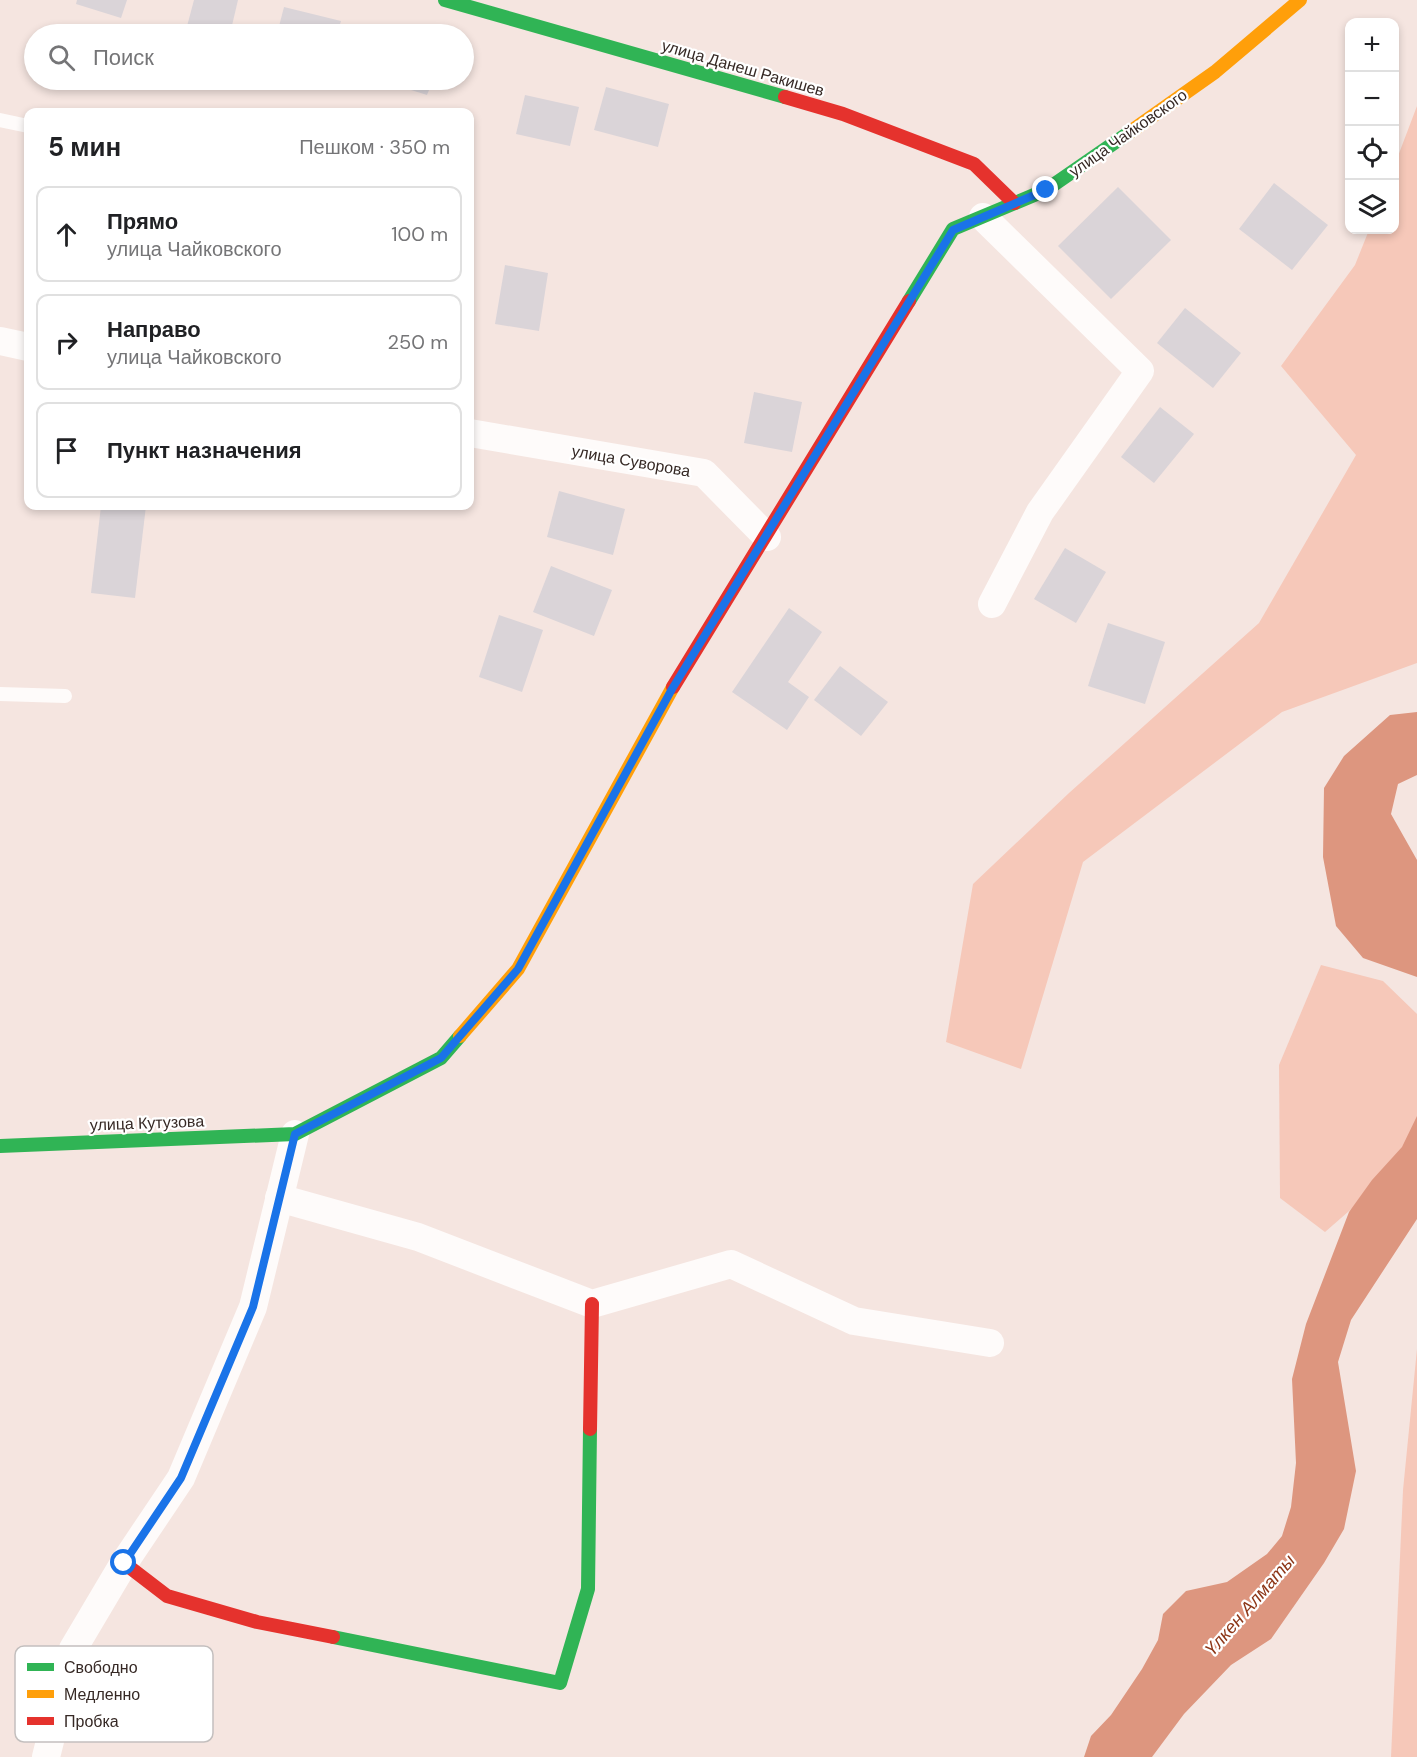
<!DOCTYPE html>
<html lang="ru">
<meta charset="utf-8">
<style>
body{margin:0;font-family:"DM Sans",sans-serif;background:#f2f2f2;color:#202124}
.controls{position:absolute;right:18px;top:18px;display:grid;overflow:hidden;border-radius:12px;box-shadow:0 3px 9px #0003}
.controls button{width:54px;height:54px;display:grid;place-items:center;padding:0;border:0;border-bottom:2px solid #e0e0e0;background:#fff;color:#202124;font:30px sans-serif}
.stop{position:absolute;width:18px;height:18px;margin:-14px;border:4px solid #1a73e8;border-radius:50%;background:#fff}
.stop.end{background:#1a73e8;border-color:#fff;box-shadow:0 2px 6px #0008}
.list{margin:0;padding:0;list-style:none}
h2{display:flex;justify-content:space-between;align-items:center;height:78px;margin:0;padding:0 24px;font-size:26px}
h2 small{font-size:20px;font-weight:400;color:#757577}
.list li{display:grid;grid-template-columns:39px 1fr auto;gap:18px;align-items:center;box-sizing:border-box;height:96px;margin:0 12px 12px;padding:0 12px;border:2px solid #e0e0e0;border-radius:12px}
.list b{display:block;font-size:22px;white-space:nowrap}
.list p{margin:0;font-size:20px;white-space:nowrap;color:#757577}
.list em{font-size:20px;font-style:normal;color:#757577}
.icon{flex:none;width:33px;height:33px;fill:none;stroke:currentColor;stroke-width:2;stroke-linecap:round;stroke-linejoin:round}
.map{position:relative;flex:none;width:1417px;height:1757px;overflow:hidden}
.search{position:absolute;background:#fff;box-shadow:0 3px 9px #0003;left:24px;top:24px;width:450px;height:66px;display:flex;align-items:center;gap:15px;box-sizing:border-box;padding:0 21px;border-radius:33px;color:#757577;font-size:22px}
.panel{position:absolute;background:#fff;box-shadow:0 3px 9px #0003;left:24px;top:108px;width:450px;height:402px;border-radius:12px}
.map>svg:first-child{display:block}
</style>
<div class="map">
<svg width="1417" height="1757" viewBox="0 0 1417 1757">
<rect width="100%" height="100%" fill="#f5e5e0"/>
<g fill="#f6c8b9">
<path d="M 1417,106 L 1417,663 L 1282,712 L 1083,862 L 1021,1069 L 946,1042 L 973,884 L 1069,793 L 1259,623 L 1356,455 L 1281,366 L 1355,265 L 1369,230 L 1394,230 L 1395,164 Z"/>
<path d="M 1321,965 L 1383,981 L 1417,1014 L 1417,1128 L 1388,1177 L 1325,1232 L 1280,1198 L 1279,1065 Z"/>
<path d="M 1417,1349 L 1417,1757 L 1391,1757 L 1403,1490 Z"/>
</g>
<g fill="#dd967f">
<path d="M 1417,712 L 1417,775 L 1398,784 L 1391,814 L 1417,860 L 1417,977 L 1363,958 L 1336,926 L 1323,857 L 1324,788 L 1344,756 L 1390,715 Z"/>
<path d="M 1417,1116 L 1417,1219 L 1351,1320 L 1338,1362 L 1356,1471 L 1344,1529 L 1324,1563 L 1271,1639 L 1231,1665 L 1184,1714 L 1152,1757 L 1084,1757 L 1091,1736 L 1111,1715 L 1142,1669 L 1158,1640 L 1163,1614 L 1186,1591 L 1227,1582 L 1267,1554 L 1282,1536 L 1291,1507 L 1296,1463 L 1292,1379 L 1306,1324 L 1349,1212 L 1372,1180 L 1402,1147 Z"/>
</g>
<g fill="#dad4d8">
<path d="M 77,0 L 127,0 L 121,18 L 76,4 Z"/>
<path d="M 194,0 L 238,0 L 230,34 L 206,34 L 186,30 Z"/>
<path d="M 284,7 L 341,21 L 337,34 L 277,34 Z"/>
<path d="M 379,80 L 433,80 L 427,95 Z"/>
<path d="M 606,87 L 669,104 L 658,147 L 594,130 Z"/>
<path d="M 525,95 L 579,107 L 570,146 L 516,134 Z"/>
<path d="M 1274,183 L 1328,225 L 1292,270 L 1239,229 Z"/>
<path d="M 1118,187 L 1171,240 L 1111,299 L 1058,246 Z"/>
<path d="M 505,265 L 548,273 L 539,331 L 495,324 Z"/>
<path d="M 1185,308 L 1241,353 L 1213,388 L 1157,343 Z"/>
<path d="M 754,392 L 802,402 L 792,452 L 744,443 Z"/>
<path d="M 1160,407 L 1194,434 L 1154,483 L 1121,457 Z"/>
<path d="M 559,491 L 625,509 L 613,555 L 547,537 Z"/>
<path d="M 101,506 L 146,506 L 135,598 L 91,593 Z"/>
<path d="M 1065,548 L 1106,572 L 1076,623 L 1034,599 Z"/>
<path d="M 551,566 L 612,590 L 594,636 L 533,612 Z"/>
<path d="M 789,608 L 822,632 L 788,682 L 809,697 L 787,730 L 732,692 Z"/>
<path d="M 499,615 L 543,630 L 522,692 L 479,677 Z"/>
<path d="M 1108,623 L 1165,642 L 1145,704 L 1088,686 Z"/>
<path d="M 840,666 L 888,702 L 861,736 L 814,700 Z"/>
</g>
<g fill="none" stroke-linecap="round" stroke-linejoin="round">
<g stroke="#fefbfa" stroke-width="14">
<path d="M 0,120 L 28,126"/>
<path d="M 0,694 L 65,696"/>
</g>
<g stroke="#fefbfa" stroke-width="28">
<path d="M 983,217 L 1140,371 L 1040,512 L 992,604"/>
<path d="M 0,341 L 28,347"/>
<path d="M 470,433 L 704,473 L 767,537"/>
<path d="M 279,1198 L 418,1237 L 592,1304 L 731,1264 L 854,1321 L 990,1343"/>
<path d="M 46,1757 L 73,1649 L 124,1563 L 181,1478 L 253,1307 L 295,1134"/>
</g>
<g stroke="#30b455" stroke-width="14">
<path d="M 445,0 L 785,97"/>
<path d="M 909,301 L 953,229 L 1046,190 L 1130,132"/>
<path d="M 0,1146 L 295,1134 L 441,1058 L 460,1036"/>
<path d="M 333,1637 L 560,1683 L 588,1589 L 590,1429"/>
</g>
<g stroke="#ff9f0a" stroke-width="14">
<path d="M 1130,132 L 1215,72 L 1300,0"/>
<path d="M 460,1036 L 518,969 L 673,687"/>
</g>
<g stroke="#e5322d" stroke-width="14">
<path d="M 785,97 L 843,114 L 974,164 L 1014,203"/>
<path d="M 673,687 L 909,301"/>
<path d="M 590,1429 L 592,1304"/>
<path d="M 124,1563 L 167,1596 L 257,1622 L 333,1637"/>
</g>
</g>
<g fill="none" stroke-linecap="round" stroke-linejoin="round">
<path stroke="#1a73e8" stroke-width="8" d="M 124,1563 L 181,1478 L 253,1307 L 295,1134 L 441,1058 L 518,969 L 672,689 L 953,230 L 1046,190"/>
</g>
<g text-anchor="middle" dominant-baseline="central" stroke-width="4.5" stroke-linejoin="round" paint-order="stroke">
<g font-size="16" fill="#362925" stroke="#fff">
<text transform="translate(743 68) rotate(16)">улица Данеш Ракишев</text>
<text transform="translate(1128 133) rotate(-35)">улица Чайковского</text>
<text transform="translate(631 461) rotate(10)">улица Суворова</text>
<text transform="translate(147 1123) rotate(-2)">улица Кутузова</text>
</g>
<g font-size="18" font-style="italic" fill="#8d3617" stroke="#fff">
<text transform="translate(1250 1605) rotate(-49)">Үлкен Алматы</text>
</g>
</g>
<rect x="15" y="1646" width="198" height="96" rx="9" fill="#fff" stroke="#c3bfbe" stroke-width="1.5"/>
<rect x="27" y="1663" width="27" height="8" fill="#30b455"/>
<rect x="27" y="1690" width="27" height="8" fill="#ff9f0a"/>
<rect x="27" y="1717" width="27" height="8" fill="#e5322d"/>
<g font-size="16" fill="#362925">
<text x="64" y="1673">Свободно</text>
<text x="64" y="1700">Медленно</text>
<text x="64" y="1727">Пробка</text>
</g>
</svg>
<div class="controls">
<button>+</button>
<button>−</button>
<button><svg class="icon" aria-label="locate" viewBox="0 0 24 24"><circle cx="12" cy="12" r="6"/><path d="M12 2v4M12 18v4M2 12h4M18 12h4"/></svg></button>
<button><svg class="icon" aria-label="layers" viewBox="0 0 24 24"><path d="M12 4l9 5-9 5-9-5zM3 14l9 5 9-5"/></svg></button>
</div>
<div class="stop" style="left:124px;top:1563px"></div>
<div class="stop end" style="left:1046px;top:190px"></div>
<div class="search"><svg class="icon" aria-label="search" viewBox="0 0 24 24"><circle cx="10" cy="10" r="6"/><path d="M15 15l6 6"/></svg>Поиск</div>
<section class="panel">
<h2>5 мин<small>Пешком · 350 m</small></h2>
<ul class="list">
<li><svg class="icon" aria-label="ahead" viewBox="0 0 24 24"><path d="M12 20V5M6 11l6-6 6 6"/></svg><div><b>Прямо</b><p>улица Чайковского</p></div><em>100 m</em></li>
<li><svg class="icon" aria-label="right" viewBox="0 0 24 24"><path d="M7 20v-9h11M14 6l5 5-5 5"/></svg><div><b>Направо</b><p>улица Чайковского</p></div><em>250 m</em></li>
<li><svg class="icon" aria-label="arrive" viewBox="0 0 24 24"><path d="M6 21V4h12l-3 4 3 4H6"/></svg><div><b>Пункт назначения</b></div></li>
</ul>
</section>
</div>
